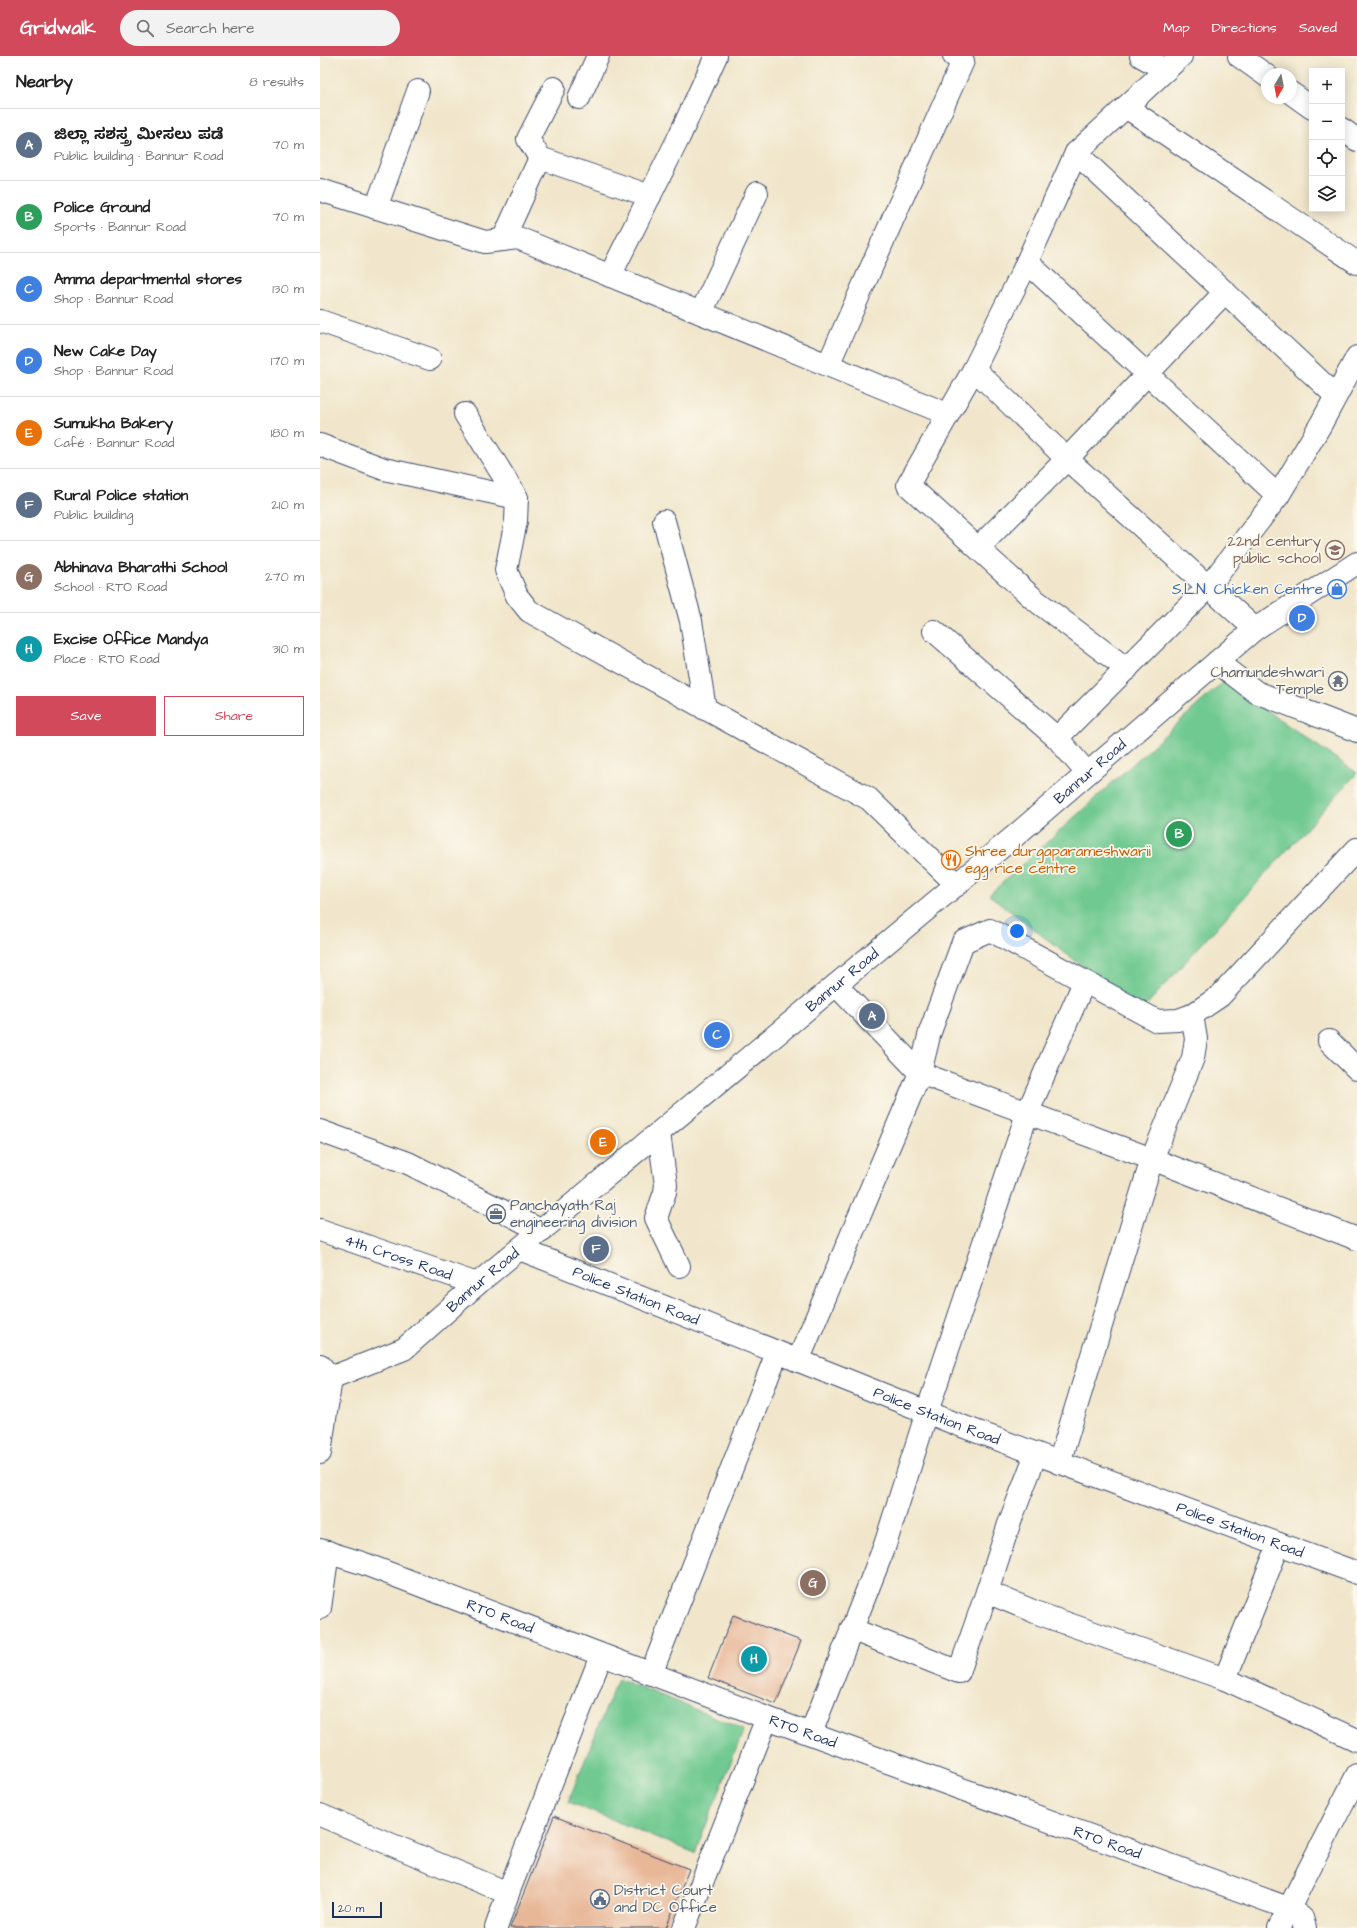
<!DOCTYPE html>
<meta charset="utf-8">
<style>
body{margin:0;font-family:"Architects Daughter","Noto Sans Kannada",sans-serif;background:#f2f2f2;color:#222}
.controls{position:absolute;right:12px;top:12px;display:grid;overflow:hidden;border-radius:0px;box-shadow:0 2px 10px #0003}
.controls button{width:36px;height:36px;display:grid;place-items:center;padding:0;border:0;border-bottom:1px solid #e0e0e0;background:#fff;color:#222;font:20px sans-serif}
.compass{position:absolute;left:941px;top:12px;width:36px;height:36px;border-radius:50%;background:#fff;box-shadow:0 2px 10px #0003;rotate:190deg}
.scale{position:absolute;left:12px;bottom:10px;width:50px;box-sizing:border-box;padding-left:4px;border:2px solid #1b2f5e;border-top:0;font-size:11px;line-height:14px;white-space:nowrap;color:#1b2f5e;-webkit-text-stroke:3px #fbf7ec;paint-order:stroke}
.you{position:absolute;left:697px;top:875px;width:14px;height:14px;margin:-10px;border:3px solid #fff;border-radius:50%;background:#1a73e8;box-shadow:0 0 0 6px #1a73e833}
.badge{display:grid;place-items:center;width:26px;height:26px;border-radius:50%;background:#d1495b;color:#fff;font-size:13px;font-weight:700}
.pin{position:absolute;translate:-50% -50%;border:2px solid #fff;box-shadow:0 1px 4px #0006}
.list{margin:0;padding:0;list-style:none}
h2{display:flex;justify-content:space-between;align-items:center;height:52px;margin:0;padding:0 16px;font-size:17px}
h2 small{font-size:13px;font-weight:400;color:#767676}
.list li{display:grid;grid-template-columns:26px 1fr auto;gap:12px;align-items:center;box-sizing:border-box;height:72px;padding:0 16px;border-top:1px solid #e0e0e0}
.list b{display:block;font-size:15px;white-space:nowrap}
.list p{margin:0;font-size:13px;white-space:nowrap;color:#767676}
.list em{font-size:13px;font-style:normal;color:#767676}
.actions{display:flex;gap:8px;padding:12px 16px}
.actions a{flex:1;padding:9px 0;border:1px solid #d1495b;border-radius:0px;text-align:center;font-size:14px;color:#d1495b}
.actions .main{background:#d1495b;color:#fff}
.icon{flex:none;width:22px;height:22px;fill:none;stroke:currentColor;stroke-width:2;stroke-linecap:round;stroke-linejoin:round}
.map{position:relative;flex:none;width:1037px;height:1872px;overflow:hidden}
header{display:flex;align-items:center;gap:24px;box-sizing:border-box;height:56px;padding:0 20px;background:#d1495b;color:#fff}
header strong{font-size:19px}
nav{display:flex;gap:22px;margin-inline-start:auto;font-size:14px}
.search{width:280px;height:36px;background:#f2f2f2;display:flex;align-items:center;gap:10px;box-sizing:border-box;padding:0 14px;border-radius:22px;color:#767676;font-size:15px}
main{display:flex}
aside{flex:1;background:#fff}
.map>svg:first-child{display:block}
</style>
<header>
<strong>Gridwalk</strong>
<div class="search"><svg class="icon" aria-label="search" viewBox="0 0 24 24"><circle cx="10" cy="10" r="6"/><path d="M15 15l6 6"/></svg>Search here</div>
<nav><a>Map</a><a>Directions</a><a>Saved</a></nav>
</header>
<main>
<aside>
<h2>Nearby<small>8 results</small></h2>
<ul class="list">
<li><span class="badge" style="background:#5c6f8a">A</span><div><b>ಜಿಲ್ಲಾ ಸಶಸ್ತ್ರ ಮೀಸಲು ಪಡೆ</b><p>Public building · Bannur Road</p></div><em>70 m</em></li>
<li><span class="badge" style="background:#2e9e5b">B</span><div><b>Police Ground</b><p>Sports · Bannur Road</p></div><em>70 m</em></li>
<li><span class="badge" style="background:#3f7fe0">C</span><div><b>Amma departmental stores</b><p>Shop · Bannur Road</p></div><em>130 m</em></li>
<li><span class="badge" style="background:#3f7fe0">D</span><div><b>New Cake Day</b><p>Shop · Bannur Road</p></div><em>170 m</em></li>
<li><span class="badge" style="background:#e8710a">E</span><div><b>Sumukha Bakery</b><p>Café · Bannur Road</p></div><em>180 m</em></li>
<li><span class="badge" style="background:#5c6f8a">F</span><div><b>Rural Police station</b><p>Public building</p></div><em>210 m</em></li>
<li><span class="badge" style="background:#8d6e63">G</span><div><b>Abhinava Bharathi School</b><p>School · RTO Road</p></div><em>270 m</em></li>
<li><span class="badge" style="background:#0f9aa8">H</span><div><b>Excise Office Mandya</b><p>Place · RTO Road</p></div><em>310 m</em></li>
</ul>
<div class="actions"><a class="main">Save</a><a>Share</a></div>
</aside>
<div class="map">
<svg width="1037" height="1872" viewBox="0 0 1037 1872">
<rect width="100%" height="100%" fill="#fbf7ec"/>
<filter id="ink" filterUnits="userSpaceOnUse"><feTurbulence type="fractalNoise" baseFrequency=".025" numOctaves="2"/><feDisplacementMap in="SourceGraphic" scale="8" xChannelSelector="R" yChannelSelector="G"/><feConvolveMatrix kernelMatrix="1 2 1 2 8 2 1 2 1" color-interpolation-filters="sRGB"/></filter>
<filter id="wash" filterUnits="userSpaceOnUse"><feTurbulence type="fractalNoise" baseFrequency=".012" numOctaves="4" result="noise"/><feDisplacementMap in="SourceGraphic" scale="16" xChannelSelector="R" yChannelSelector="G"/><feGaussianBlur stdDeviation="0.9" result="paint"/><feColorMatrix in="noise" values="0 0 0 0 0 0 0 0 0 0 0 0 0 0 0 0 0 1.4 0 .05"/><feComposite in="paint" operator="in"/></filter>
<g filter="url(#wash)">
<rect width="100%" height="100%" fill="#f1e6cb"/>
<g fill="#6fc990" stroke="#457c77">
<path d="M 904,625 L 1037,717 L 821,955 L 669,839 Z"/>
<path d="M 298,1622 L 424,1673 L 375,1797 L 248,1746 Z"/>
</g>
<g id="blocks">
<g fill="#e8b798">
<path d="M 413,1559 L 481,1585 L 456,1648 L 388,1622 Z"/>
<path d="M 234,1760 L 369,1813 L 346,1872 L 190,1872 Z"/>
</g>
</g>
</g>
<g filter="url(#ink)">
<use href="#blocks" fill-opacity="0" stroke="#3b4a6e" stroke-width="1"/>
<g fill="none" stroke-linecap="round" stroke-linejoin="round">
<g stroke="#3b4a6e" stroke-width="24">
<g id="minor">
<path d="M 821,0 L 846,14"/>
<path d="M 919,0 L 947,20"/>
<path d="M 234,32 L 208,83 L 220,102 L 330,140"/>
<path d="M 971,37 L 992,52"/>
<path d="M 259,42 L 278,0"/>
<path d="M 806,51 L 1037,207"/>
<path d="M 1022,73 L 1037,84"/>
<path d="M 756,97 L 1015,339"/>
<path d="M 0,134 L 165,186 L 198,182 L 627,358"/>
<path d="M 56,152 L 98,35"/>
<path d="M 183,184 L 220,102"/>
<path d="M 707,206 L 958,440"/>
<path d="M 290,220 L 359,81 L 396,0"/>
<path d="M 381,257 L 437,137"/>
<path d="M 0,265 L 110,303"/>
<path d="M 508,309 L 643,5 L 634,0"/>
<path d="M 654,313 L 747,403 L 935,573"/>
<path d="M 145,358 L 197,442 L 196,465 L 186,514 L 197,540 L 209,555 L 549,743 L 637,829"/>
<path d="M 0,389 L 64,413 L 197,442"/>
<path d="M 344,465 L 371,565 L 385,653"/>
<path d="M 658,492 L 747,403 L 905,236"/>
<path d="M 614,575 L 737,682"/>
<path d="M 897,606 L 936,636 L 1037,675"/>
<path d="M 807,613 L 715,544 L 588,429 L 654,313 L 702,217 L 756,97 L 861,0"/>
<path d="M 767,717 L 737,682 L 889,530 L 958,440 L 1001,368 L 1037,301"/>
<path d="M 516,929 L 600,1017 L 832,1103 L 1037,1183"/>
<path d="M 1009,985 L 1037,1013"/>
<path d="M 0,1075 L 88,1107 L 222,1175"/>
<path d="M 339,1077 L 346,1129 L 345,1136 L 336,1162 L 359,1210"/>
<path id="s1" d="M 0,1174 L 157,1228"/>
<path id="s2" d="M 200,1193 L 639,1369 L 1037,1517"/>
<path d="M 478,1305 L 600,1017 L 610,976 L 643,886 L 670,874 L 837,965 L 858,964 L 872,959 L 900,940 L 1037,793"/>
<path d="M 0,1309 L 11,1322 L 0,1397"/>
<path d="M 739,1407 L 832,1103 L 873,1002 L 876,983 L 872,959"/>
<path id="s3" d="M 0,1494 L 42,1507 L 447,1662 L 968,1852 L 982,1862 L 985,1872"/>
<path d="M 667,1536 L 689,1468 L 716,1398"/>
<path d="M 0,1552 L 8,1496"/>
<path d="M 531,1573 L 639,1616 L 667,1536 L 720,1558 L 905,1623 L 1037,1684"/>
<path d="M 331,1618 L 457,1297"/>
<path d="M 905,1623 L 959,1488"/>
<path d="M 491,1677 L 565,1489 L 607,1356 L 707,1058 L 764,926"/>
<path d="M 0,1759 L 188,1837"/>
<path d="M 176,1872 L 188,1837 L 281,1600"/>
<path d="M 364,1872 L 447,1662"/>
<path d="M 959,1872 L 1037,1719"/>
</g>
</g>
<g stroke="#3b4a6e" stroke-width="24">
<g id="major">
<path id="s4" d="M 0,1326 L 84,1293 L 157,1228 L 696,779 L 935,573 L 1037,507"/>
</g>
</g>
<use href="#minor" stroke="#fff" stroke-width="22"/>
<use href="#major" stroke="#fff" stroke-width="22"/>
</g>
</g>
<defs>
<g id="school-ring" transform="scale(1)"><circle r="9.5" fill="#fbf7ec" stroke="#8d6e63" stroke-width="1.5"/><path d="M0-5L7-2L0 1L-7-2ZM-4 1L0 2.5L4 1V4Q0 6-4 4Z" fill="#8d6e63"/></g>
<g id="shop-ring" transform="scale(1)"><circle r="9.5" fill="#fbf7ec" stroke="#3f7fe0" stroke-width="1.5"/><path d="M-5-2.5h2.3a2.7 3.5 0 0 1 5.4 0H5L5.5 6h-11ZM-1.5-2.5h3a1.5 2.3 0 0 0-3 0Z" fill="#3f7fe0"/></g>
<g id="temple-ring" transform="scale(1)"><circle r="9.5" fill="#fbf7ec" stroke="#6b7280" stroke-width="1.5"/><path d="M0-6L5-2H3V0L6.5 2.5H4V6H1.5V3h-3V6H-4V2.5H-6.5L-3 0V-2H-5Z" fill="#6b7280"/></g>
<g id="restaurant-ring" transform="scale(1)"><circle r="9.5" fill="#fbf7ec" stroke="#e8710a" stroke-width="1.5"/><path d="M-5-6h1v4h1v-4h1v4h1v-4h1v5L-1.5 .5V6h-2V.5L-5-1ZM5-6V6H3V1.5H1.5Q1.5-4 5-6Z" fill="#e8710a"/></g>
<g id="office-ring" transform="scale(1)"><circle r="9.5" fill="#fbf7ec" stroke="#5c6f8a" stroke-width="1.5"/><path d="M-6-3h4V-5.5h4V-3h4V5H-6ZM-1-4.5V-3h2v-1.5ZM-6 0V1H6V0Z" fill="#5c6f8a"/></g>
<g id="civic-ring" transform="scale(1)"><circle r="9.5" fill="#fbf7ec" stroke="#5c6f8a" stroke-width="1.5"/><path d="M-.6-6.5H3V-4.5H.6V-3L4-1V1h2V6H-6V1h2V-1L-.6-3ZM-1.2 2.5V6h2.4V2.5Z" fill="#5c6f8a"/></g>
</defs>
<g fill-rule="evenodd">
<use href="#school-ring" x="1015" y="494"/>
<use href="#shop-ring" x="1017" y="533"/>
<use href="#temple-ring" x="1018" y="625"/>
<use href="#restaurant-ring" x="631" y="804"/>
<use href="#office-ring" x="176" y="1158"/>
<use href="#civic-ring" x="280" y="1843"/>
</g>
<g text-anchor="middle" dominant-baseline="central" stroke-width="3.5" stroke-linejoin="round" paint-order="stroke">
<g font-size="15" fill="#785e54" stroke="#fbf7ec" text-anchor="end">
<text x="1001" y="485">22nd century<tspan x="1001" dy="17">public school</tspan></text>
</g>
<g font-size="15" fill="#366cbe" stroke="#fbf7ec" text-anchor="end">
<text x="1003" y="533">S.L.N. Chicken Centre</text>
</g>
<g font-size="15" fill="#5b616d" stroke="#fbf7ec" text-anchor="end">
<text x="1004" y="616">Chamundeshwari<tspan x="1004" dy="17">Temple</tspan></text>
</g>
<g font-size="15" fill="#1b2f5e" stroke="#fbf7ec">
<text stroke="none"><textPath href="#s4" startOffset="987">Bannur Road</textPath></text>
<text stroke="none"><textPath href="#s4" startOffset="663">Bannur Road</textPath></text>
<text stroke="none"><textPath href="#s1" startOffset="83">4th Cross Road</textPath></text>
<text stroke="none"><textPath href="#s4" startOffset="195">Bannur Road</textPath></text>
<text stroke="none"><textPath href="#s2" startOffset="125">Police Station Road</textPath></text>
<text stroke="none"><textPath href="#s2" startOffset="449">Police Station Road</textPath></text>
<text stroke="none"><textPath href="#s2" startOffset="773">Police Station Road</textPath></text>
<text stroke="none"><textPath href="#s3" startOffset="192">RTO Road</textPath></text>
<text stroke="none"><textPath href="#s3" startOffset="516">RTO Road</textPath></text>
<text stroke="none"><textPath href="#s3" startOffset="840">RTO Road</textPath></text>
</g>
<g font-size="15" fill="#c56008" stroke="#fbf7ec" text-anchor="start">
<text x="645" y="795">Shree durgaparameshwarii<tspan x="645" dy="17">egg rice centre</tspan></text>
</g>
<g font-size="15" fill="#4e5e75" stroke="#fbf7ec" text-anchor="start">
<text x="190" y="1149">Panchayath Raj<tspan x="190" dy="17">engineering division</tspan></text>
<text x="294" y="1834">District Court<tspan x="294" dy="17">and DC Office</tspan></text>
</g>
</g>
</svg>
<div class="controls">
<button>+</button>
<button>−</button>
<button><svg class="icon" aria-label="locate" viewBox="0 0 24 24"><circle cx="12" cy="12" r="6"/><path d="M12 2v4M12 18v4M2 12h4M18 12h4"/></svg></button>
<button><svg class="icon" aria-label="layers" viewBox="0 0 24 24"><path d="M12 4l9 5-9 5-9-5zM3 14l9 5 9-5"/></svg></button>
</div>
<svg class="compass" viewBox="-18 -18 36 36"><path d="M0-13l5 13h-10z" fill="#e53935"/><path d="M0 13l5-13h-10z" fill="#767676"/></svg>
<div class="scale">20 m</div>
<div class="you"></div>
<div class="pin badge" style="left:552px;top:960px;background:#5c6f8a">A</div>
<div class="pin badge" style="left:859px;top:778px;background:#2e9e5b">B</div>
<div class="pin badge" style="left:397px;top:979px;background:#3f7fe0">C</div>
<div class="pin badge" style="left:982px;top:562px;background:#3f7fe0">D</div>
<div class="pin badge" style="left:283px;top:1086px;background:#e8710a">E</div>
<div class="pin badge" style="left:276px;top:1193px;background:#5c6f8a">F</div>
<div class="pin badge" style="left:493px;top:1527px;background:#8d6e63">G</div>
<div class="pin badge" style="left:434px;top:1603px;background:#0f9aa8">H</div>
</div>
</main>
